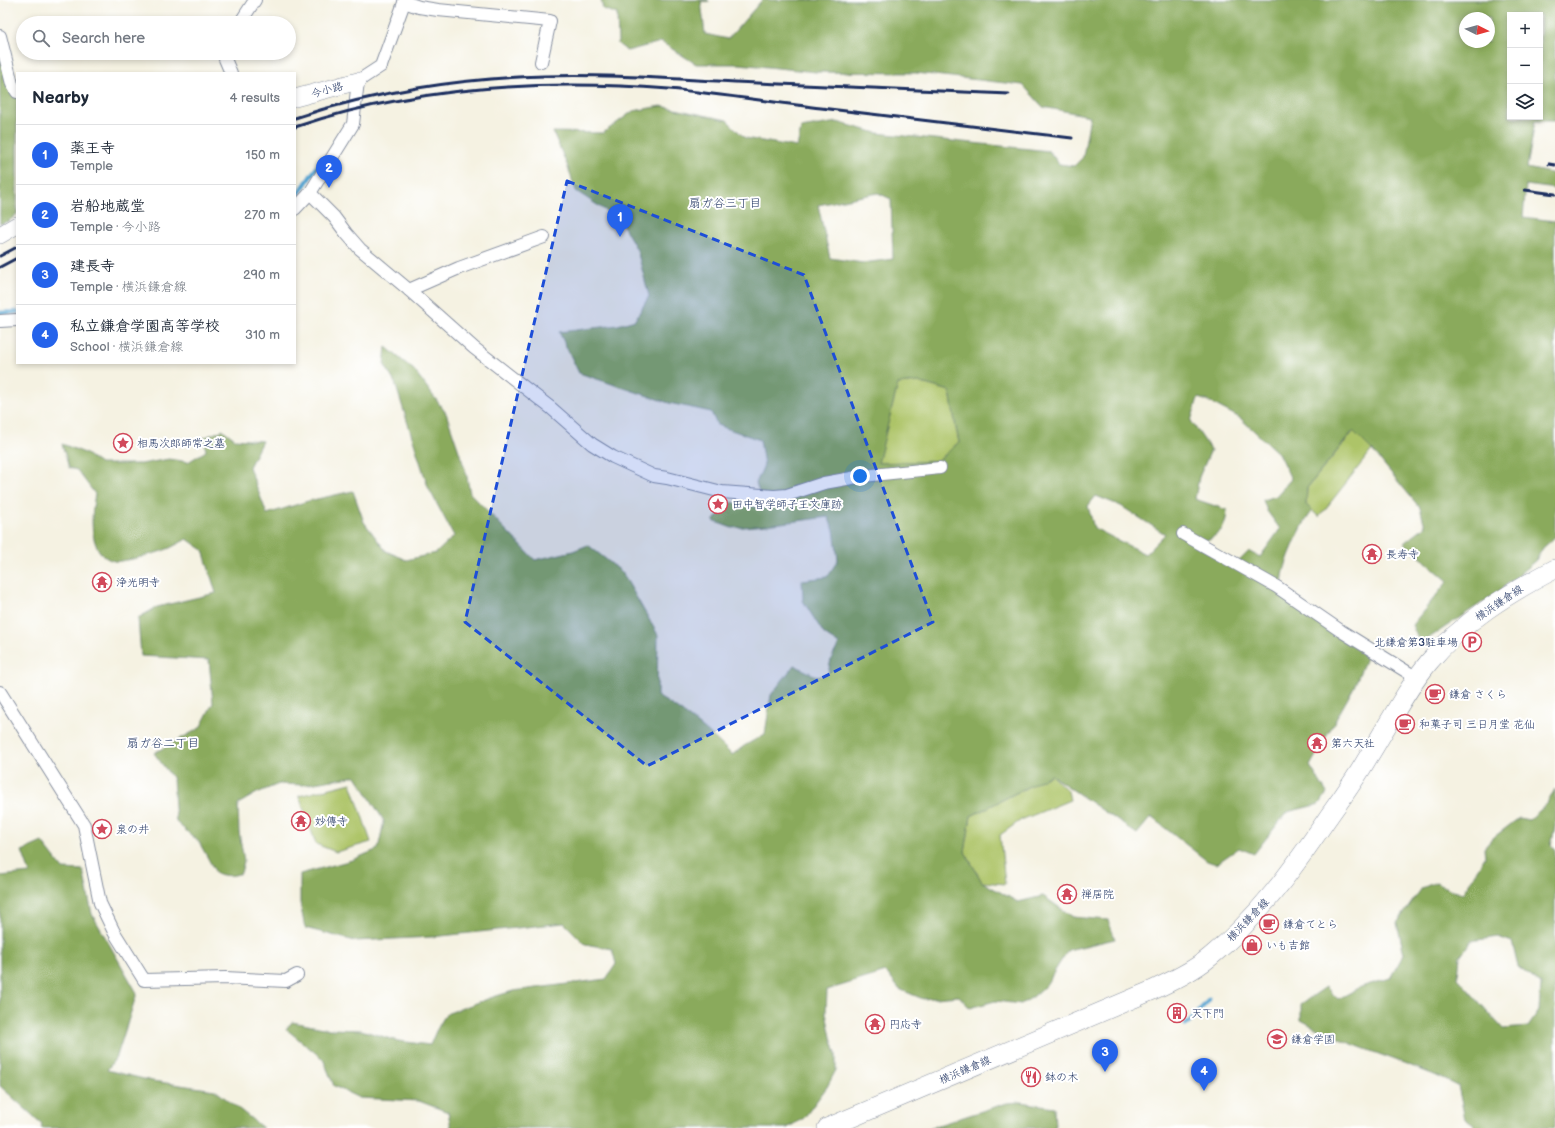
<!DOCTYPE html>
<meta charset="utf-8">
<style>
body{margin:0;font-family:"Balsamiq Sans","Klee One",sans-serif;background:#f2f2f3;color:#1f2937}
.controls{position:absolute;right:12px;top:12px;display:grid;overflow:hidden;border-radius:0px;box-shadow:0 2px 6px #0003}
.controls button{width:36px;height:36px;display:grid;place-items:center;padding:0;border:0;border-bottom:1px solid #e0e1e3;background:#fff;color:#1f2937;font:20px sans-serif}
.compass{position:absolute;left:1459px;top:12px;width:36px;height:36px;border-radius:50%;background:#fff;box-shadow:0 2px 6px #0003;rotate:96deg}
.you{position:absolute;left:860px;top:476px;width:14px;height:14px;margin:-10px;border:3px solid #fff;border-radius:50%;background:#1a73e8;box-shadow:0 0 0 6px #1a73e833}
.badge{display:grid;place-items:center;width:26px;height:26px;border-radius:50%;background:#2563eb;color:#fff;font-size:13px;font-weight:700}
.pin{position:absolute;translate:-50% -33px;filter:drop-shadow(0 1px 2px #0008)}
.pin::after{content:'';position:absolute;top:21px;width:14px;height:12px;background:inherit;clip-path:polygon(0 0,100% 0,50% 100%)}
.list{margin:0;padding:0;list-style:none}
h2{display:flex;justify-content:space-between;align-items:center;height:52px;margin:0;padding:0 16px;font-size:17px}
h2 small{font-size:13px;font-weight:400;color:#747a83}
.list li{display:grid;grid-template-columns:26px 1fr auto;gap:12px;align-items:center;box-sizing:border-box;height:60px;padding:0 16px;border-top:1px solid #e0e1e3}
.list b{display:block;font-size:15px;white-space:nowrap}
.list p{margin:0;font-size:13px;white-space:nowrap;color:#747a83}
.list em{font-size:13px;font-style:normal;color:#747a83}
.icon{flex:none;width:22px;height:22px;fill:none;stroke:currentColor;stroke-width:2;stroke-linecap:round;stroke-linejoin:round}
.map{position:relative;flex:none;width:1555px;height:1128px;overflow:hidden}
.search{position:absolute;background:#fff;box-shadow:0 2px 6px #0003;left:16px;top:16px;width:280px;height:44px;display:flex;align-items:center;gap:10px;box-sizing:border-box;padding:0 14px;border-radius:22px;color:#747a83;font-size:15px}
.panel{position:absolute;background:#fff;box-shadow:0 2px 6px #0003;left:16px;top:72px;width:280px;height:292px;border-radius:0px}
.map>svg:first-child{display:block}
</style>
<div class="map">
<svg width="1555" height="1128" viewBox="0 0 1555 1128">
<rect width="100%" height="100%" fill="#fff"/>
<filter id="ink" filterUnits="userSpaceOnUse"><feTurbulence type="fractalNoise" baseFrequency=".025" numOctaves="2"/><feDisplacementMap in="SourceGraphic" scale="8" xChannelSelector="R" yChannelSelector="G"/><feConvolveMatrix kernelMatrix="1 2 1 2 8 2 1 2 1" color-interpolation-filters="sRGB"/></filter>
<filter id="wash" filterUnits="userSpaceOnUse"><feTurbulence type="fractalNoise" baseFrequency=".012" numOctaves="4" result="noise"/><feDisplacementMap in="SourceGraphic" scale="16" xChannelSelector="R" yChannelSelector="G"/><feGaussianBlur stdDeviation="0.9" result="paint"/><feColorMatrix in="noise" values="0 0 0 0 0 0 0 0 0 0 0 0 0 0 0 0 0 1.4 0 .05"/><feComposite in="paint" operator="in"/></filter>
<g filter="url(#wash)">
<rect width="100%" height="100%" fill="#f5f2e2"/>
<g fill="#adc468" stroke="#647a63">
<path d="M 918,382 L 950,391 L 956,428 L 959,442 L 938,461 L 878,463 L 898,384 Z"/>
<path d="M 1354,431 L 1372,450 L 1319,517 L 1306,505 L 1307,488 Z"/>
<path d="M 1051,775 L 1068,791 L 1070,800 L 1021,820 L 1000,835 L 1005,884 L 982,882 L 965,852 L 971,816 Z"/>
<path d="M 351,783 L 371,842 L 336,852 L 316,844 L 299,796 Z"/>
</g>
<g fill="#8aaa5c" stroke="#526c5d" fill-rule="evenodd">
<path d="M 601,0 L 708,0 L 709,2 L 701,1 L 705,34 L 728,39 L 762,0 L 1555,0 L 1555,121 L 1535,121 L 1527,168 L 1555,174 L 1555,189 L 1526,185 L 1523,217 L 1555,221 L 1555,537 L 1543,548 L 1536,560 L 1498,592 L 1420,644 L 1412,625 L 1448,581 L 1404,543 L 1425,526 L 1420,508 L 1372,450 L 1353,431 L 1307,488 L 1306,505 L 1313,511 C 1303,520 1285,562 1283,576 C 1282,582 1282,588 1282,594 L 1368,653 L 1354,687 L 1310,766 L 1327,793 L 1320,804 L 1287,812 L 1254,854 L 1239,848 L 1216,864 L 1207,861 L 1151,817 L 1137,834 L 1051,775 L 971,816 L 965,852 L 982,882 L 1018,902 L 1043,896 L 1073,917 L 1108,920 L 1115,939 L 1068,950 L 1046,985 L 1033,997 L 1021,1004 L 995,1001 L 970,1008 L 959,996 L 923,999 L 899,989 L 886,972 L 827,990 L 826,1013 L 831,1037 L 836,1054 L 836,1070 L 827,1087 L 804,1118 L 787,1128 L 451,1128 L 448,1112 L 419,1101 L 359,1098 L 334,1086 L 323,1059 L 286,1029 L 292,1022 L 329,1029 L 361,1030 L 398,1041 L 430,1045 L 436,1031 L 446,1014 L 493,997 L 513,991 L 606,979 L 616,964 L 612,949 L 585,944 L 564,923 L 432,937 L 355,941 L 305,928 L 300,903 L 300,874 L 352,860 L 378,849 L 384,821 L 356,776 L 303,785 L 279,784 L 257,793 L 238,804 L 239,832 L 244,861 L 241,873 C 231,877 225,876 216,873 L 199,842 L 176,822 L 173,779 L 154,753 L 200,728 L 213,703 L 209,660 L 141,656 L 138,618 L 157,607 L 216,593 L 203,550 L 187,539 C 181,542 176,545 170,548 C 161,552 123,563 114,561 C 87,555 91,514 95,494 L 77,470 L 69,468 L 62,444 L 85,453 L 100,464 L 141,464 L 169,459 L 188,462 L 206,451 L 203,438 L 223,430 L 235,439 L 262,441 L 249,467 L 267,514 L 308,501 L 353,491 L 364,522 L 386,551 L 406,560 L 436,553 L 454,536 L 428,487 L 395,383 L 384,364 L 386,347 L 414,370 L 446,413 L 466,472 L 470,493 L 535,560 L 573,551 L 588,545 L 622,572 L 658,635 L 657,696 C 684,712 710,732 732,755 L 744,746 L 765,734 L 771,695 L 794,665 L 818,677 L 828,674 L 831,659 L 839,644 L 824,634 L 803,601 L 802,580 L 827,577 L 838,560 L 834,530 L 828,517 L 766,525 L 732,528 L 713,521 L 731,502 L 765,509 L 756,483 L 764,465 L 760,440 L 717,425 L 711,412 L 669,403 L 579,373 L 559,332 L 618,325 L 635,320 L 649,296 L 637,250 L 620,220 L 576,191 L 567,165 L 553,132 L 603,133 L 633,111 L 661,106 L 727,120 L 745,138 L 797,147 L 801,128 L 837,122 L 877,133 L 1049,151 L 1059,164 L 1074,166 L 1083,157 L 1090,116 L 1043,107 L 1023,85 L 916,73 L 816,72 L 739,64 L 696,64 L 661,42 L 627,51 L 618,44 L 617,14 L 603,9 ZM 1510,15 L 1540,15 L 1540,117 L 1510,117 ZM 1465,18 L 1489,18 L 1489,42 L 1465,42 ZM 878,193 L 891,199 L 893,259 L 863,263 L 830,258 L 818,205 ZM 918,382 L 950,391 L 956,428 L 959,442 L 938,461 L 878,463 L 898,384 ZM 1198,398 L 1208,401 L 1240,418 L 1278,453 L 1291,479 L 1276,496 L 1263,500 L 1267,511 L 1280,529 L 1260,557 L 1249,551 L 1232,568 L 1196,545 C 1216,536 1226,533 1227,510 L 1195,499 L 1199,477 L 1211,450 L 1191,421 ZM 1096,496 L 1121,506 L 1165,534 L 1145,554 L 1094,528 L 1088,506 Z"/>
<path d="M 0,44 L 17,88 L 17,214 L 9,221 L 0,224 Z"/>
<path d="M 1555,789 L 1555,826 L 1551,845 L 1555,850 L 1555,1128 L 1478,1128 L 1465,1119 L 1458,1086 C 1447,1081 1436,1075 1424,1071 C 1383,1054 1340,1043 1301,1020 L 1301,1004 L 1326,987 L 1338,999 L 1361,987 L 1390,978 L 1404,954 L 1397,923 L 1422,888 L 1436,882 L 1453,891 L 1463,893 L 1485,857 L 1484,848 L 1494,837 L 1519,818 L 1529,820 L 1547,804 ZM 1498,937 L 1512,942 L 1518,967 L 1541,984 L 1539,1011 L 1528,1027 L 1503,1029 L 1458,978 L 1460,956 L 1471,941 Z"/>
<path d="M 42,842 L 63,869 L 83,870 L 92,914 L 137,993 L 117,1056 L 107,1070 L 152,1081 L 215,1090 L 263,1128 L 41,1128 L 42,1124 L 0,1086 L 0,876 L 30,873 L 22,851 Z"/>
<path d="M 1021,1102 L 1054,1107 L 1055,1128 L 929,1128 L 1007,1103 Z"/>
</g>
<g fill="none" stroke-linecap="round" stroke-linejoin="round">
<g stroke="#57a5d1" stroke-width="4.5">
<path d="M 295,199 L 319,164"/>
<path d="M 0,313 L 17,312"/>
<path d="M 1186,1025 L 1209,1000"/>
</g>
</g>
</g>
<g filter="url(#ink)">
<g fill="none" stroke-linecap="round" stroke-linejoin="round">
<g stroke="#8890a0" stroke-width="14">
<g id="street">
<path d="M 404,2 L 419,7 L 438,10 L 550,21 L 541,62"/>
<path d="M 240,23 L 255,0"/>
<path d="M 0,36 L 12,84 L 17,92"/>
<path d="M 226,53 L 225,59 L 231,73"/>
<path d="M 310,193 L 334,217 L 346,233 L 360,249 L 409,290 L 474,348 L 551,408 L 592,444 L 613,457 L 654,476 L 667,478 L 722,492 L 774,496 L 787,495 L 824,483 L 863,476 L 940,468"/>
<path d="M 295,209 L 310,193 L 353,124 L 358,81 L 381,66 L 405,0"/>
<path d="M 409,290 L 459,268 L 544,237"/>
<path d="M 0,321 L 17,320"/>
<path d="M 1183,534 L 1277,587 L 1341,631 L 1417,678"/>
<path d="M 0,692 L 84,825 L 100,903 L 114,932 L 144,980 L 225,978 L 286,981 L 297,975"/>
</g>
</g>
<g stroke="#8890a0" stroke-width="18">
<g id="secondary">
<path d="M 295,98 L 358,81"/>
<path d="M 0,235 L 17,225"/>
</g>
</g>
<g stroke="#8890a0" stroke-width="20">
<path id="primary" d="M 827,1128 L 1153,990 C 1172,981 1193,971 1210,957 C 1257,919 1293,869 1327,819 C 1341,799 1355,780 1367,759 C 1387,727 1405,691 1429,662 C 1463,621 1509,593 1555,569"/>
</g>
<use href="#street" stroke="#fff" stroke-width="12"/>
<use href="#secondary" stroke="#fff" stroke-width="17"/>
<use href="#primary" stroke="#fff" stroke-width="19"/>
<g stroke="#1b2f5e" stroke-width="3">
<path d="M 295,118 C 372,92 462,78 544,76 C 607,74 671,79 735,82 C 826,86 918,90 1009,94"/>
<path d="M 295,127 C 414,87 544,79 669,89 C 720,94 771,102 821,108 C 905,118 988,128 1072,138"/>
<path d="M 1549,164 L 1555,165"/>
<path d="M 1525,190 L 1555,194"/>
<path d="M 0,256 L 17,247"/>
<path d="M 0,267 L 17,258"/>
</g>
</g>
</g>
<path fill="#1d4ed8" fill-opacity="0.2" stroke="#1d4ed8" stroke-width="3" stroke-dasharray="8 5" stroke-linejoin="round" d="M 567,181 L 804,275 L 933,622 L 647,766 L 465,622 Z"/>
<defs>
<g id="sight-ring" transform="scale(1)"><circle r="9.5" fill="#fff" stroke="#d1495b" stroke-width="1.5"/><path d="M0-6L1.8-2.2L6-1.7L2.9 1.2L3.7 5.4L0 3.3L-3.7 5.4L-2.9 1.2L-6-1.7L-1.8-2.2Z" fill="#d1495b"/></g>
<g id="temple-ring" transform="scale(1)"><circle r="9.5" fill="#fff" stroke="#d1495b" stroke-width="1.5"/><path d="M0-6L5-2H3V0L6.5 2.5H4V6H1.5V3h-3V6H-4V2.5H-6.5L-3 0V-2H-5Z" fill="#d1495b"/></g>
<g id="parking-ring" transform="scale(1)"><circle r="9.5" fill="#fff" stroke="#d1495b" stroke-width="1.5"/><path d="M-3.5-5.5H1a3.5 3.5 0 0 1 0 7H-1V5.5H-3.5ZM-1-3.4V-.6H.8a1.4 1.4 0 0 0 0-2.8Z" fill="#d1495b"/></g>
<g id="cafe-ring" transform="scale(1)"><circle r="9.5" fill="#fff" stroke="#d1495b" stroke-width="1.5"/><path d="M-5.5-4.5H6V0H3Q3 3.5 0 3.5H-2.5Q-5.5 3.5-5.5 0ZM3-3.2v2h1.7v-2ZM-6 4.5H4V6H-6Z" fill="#d1495b"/></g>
<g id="shop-ring" transform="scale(1)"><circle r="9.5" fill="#fff" stroke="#d1495b" stroke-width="1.5"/><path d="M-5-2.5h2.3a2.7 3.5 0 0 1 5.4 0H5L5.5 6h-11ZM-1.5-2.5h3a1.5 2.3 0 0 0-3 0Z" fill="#d1495b"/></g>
<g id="building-ring" transform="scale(1)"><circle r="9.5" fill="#fff" stroke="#d1495b" stroke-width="1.5"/><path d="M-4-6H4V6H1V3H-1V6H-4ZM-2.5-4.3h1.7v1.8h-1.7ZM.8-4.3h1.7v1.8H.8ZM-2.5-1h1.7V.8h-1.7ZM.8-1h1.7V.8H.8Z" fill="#d1495b"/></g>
<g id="school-ring" transform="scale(1)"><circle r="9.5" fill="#fff" stroke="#d1495b" stroke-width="1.5"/><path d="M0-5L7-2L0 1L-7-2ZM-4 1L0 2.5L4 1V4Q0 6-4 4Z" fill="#d1495b"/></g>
<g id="restaurant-ring" transform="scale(1)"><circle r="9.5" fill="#fff" stroke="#d1495b" stroke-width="1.5"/><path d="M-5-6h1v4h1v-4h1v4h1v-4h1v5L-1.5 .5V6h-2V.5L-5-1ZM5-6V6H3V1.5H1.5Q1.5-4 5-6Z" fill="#d1495b"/></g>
</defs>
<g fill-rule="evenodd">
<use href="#sight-ring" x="123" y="443"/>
<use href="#sight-ring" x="718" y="504"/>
<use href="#temple-ring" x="1372" y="554"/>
<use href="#temple-ring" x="102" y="582"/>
<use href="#parking-ring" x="1472" y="642"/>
<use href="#cafe-ring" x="1435" y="694"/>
<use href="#cafe-ring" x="1405" y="724"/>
<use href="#temple-ring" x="1317" y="743"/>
<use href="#temple-ring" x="301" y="821"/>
<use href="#sight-ring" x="102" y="829"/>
<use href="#temple-ring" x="1067" y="894"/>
<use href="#cafe-ring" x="1269" y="924"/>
<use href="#shop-ring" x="1252" y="945"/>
<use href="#building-ring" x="1177" y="1013"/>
<use href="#temple-ring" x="875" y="1024"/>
<use href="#school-ring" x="1277" y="1039"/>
<use href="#restaurant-ring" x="1031" y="1077"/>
</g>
<g text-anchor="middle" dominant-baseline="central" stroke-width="4" stroke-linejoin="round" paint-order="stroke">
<g font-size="11" fill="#1b2f5e" stroke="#fff">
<text transform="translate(327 90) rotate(-15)">今小路</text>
<text transform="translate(1499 603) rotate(-34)">横浜鎌倉線</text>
<text transform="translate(1248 920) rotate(-46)">横浜鎌倉線</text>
<text transform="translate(965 1070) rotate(-23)">横浜鎌倉線</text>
</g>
<g font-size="11" fill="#1b2f5e" stroke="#fff" text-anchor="start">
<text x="137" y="443">相馬次郎師常之墓</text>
<text x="732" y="504">田中智学師子王文庫跡</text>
<text x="1386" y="554">長寿寺</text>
<text x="116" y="582">浄光明寺</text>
<text x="1458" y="642" text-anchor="end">北鎌倉第3駐車場</text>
<text x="1449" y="694">鎌倉 さくら</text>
<text x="1419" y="724">和菓子司 三日月堂 花仙</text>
<text x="1331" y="743">第六天社</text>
<text x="315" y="821">妙傳寺</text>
<text x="116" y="829">泉の井</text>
<text x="1081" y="894">禅居院</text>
<text x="1283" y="924">鎌倉てとら</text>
<text x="1266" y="945">いも吉館</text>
<text x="1191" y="1013">天下門</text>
<text x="889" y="1024">円応寺</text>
<text x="1291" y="1039">鎌倉学園</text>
<text x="1045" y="1077">鉢の木</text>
</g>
<g font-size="12" fill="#1b2f5e" stroke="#fff">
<text x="725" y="203">扇ガ谷三丁目</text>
<text x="163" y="743">扇ガ谷二丁目</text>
</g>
</g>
</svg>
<div class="controls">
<button>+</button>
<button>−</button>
<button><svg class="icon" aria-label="layers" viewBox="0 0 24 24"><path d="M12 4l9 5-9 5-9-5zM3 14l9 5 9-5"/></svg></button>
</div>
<svg class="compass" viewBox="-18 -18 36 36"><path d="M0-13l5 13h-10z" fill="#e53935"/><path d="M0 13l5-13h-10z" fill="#747a83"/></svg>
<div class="you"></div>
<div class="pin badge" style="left:620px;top:237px">1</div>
<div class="pin badge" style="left:329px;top:188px">2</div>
<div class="pin badge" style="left:1105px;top:1072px">3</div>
<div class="pin badge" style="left:1204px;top:1091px">4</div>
<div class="search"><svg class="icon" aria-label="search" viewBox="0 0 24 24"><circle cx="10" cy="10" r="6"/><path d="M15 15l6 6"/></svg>Search here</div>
<section class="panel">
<h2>Nearby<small>4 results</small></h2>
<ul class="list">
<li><span class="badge">1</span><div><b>薬王寺</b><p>Temple</p></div><em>150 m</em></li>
<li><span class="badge">2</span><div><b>岩船地蔵堂</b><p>Temple · 今小路</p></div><em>270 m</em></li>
<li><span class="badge">3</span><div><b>建長寺</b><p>Temple · 横浜鎌倉線</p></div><em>290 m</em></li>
<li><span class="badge">4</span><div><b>私立鎌倉学園高等学校</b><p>School · 横浜鎌倉線</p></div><em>310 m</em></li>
</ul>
</section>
</div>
